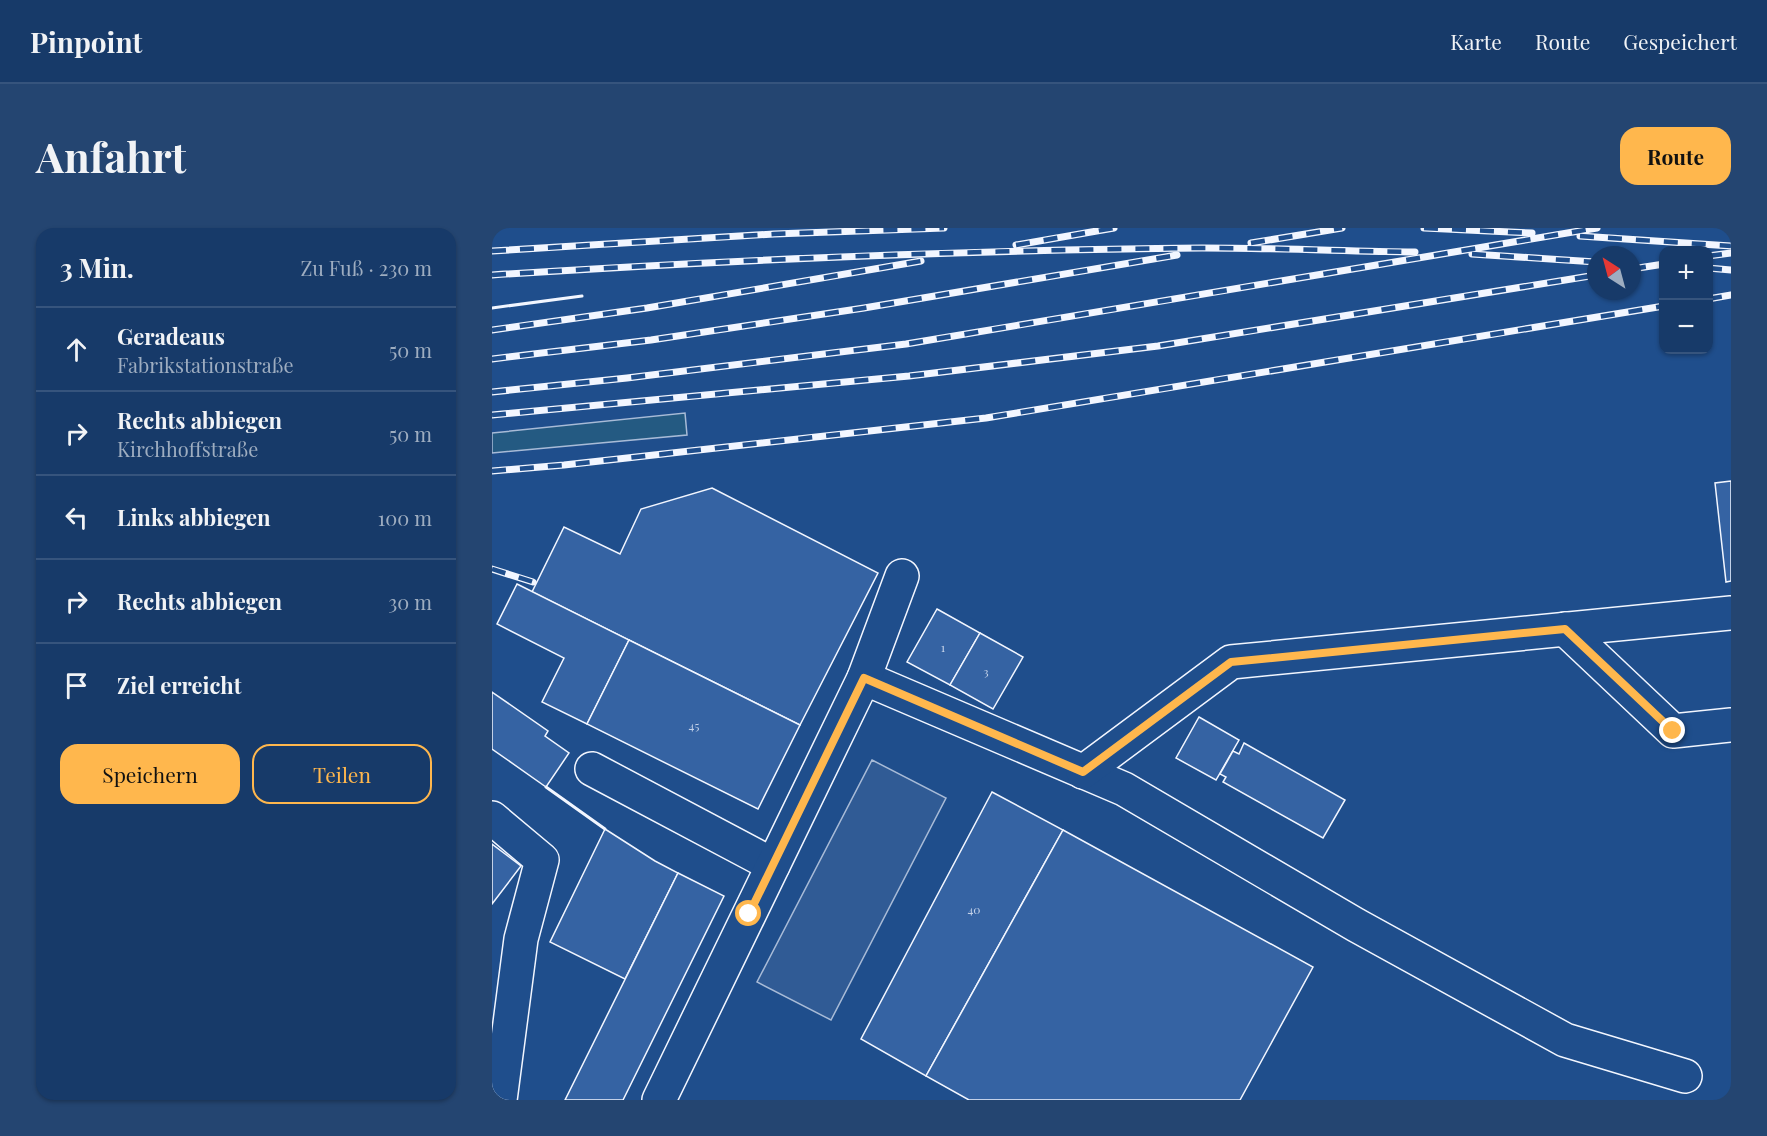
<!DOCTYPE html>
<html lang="de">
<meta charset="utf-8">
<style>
body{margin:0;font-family:"Playfair Display",serif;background:#244571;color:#f1f3f6}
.controls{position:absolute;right:18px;top:18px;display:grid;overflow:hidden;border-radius:12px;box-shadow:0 2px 4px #0004}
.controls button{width:54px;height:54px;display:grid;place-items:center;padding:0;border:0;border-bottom:2px solid #36547d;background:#173a69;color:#f1f3f6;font:30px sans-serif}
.compass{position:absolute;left:1095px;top:18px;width:54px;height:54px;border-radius:50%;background:#173a69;box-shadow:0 2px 4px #0004;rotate:324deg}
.stop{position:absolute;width:18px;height:18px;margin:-14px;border:4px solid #ffb74d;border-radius:50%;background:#fff}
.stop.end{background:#ffb74d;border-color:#fff;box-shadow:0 2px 6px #0008}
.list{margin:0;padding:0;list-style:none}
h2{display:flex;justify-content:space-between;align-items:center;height:78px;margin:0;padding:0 24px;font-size:26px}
h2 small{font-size:20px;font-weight:400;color:#9eadc0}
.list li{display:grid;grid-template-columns:39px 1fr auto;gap:18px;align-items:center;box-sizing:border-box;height:84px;padding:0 24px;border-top:2px solid #36547d}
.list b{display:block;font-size:22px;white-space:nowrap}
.list p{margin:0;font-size:20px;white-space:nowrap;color:#9eadc0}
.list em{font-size:20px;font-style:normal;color:#9eadc0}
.actions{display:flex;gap:12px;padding:18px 24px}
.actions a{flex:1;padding:14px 0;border:2px solid #ffb74d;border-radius:18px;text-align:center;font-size:21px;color:#ffb74d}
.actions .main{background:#ffb74d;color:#111}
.icon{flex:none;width:33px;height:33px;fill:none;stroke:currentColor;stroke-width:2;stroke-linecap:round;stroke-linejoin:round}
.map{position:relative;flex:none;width:1239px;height:872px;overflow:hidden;border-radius:18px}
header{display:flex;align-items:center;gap:36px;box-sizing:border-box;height:84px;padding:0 30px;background:#173a69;border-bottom:2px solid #36547d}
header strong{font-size:28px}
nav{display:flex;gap:33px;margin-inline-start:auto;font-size:21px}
.intro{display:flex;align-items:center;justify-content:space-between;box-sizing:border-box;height:144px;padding:0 36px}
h1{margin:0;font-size:42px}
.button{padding:15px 27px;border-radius:18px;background:#ffb74d;color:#111;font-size:21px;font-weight:700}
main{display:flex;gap:36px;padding:0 36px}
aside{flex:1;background:#173a69;border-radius:18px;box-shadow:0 2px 4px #0004}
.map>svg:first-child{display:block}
</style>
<header>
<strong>Pinpoint</strong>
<nav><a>Karte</a><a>Route</a><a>Gespeichert</a></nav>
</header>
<div class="intro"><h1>Anfahrt</h1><a class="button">Route</a></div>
<main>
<aside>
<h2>3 Min.<small>Zu Fuß · 230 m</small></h2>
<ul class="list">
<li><svg class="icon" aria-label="ahead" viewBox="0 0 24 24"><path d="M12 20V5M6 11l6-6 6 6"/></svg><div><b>Geradeaus</b><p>Fabrikstationstraße</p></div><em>50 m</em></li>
<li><svg class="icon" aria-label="right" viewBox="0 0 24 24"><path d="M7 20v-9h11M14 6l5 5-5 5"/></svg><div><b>Rechts abbiegen</b><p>Kirchhoffstraße</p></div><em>50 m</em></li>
<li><svg class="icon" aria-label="left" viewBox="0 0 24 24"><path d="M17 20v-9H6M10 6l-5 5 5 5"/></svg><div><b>Links abbiegen</b></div><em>100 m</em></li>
<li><svg class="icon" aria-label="right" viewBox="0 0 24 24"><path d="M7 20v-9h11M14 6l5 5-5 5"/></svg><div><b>Rechts abbiegen</b></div><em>30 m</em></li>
<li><svg class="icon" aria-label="arrive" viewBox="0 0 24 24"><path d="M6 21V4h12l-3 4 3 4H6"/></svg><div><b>Ziel erreicht</b></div></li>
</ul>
<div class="actions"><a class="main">Speichern</a><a>Teilen</a></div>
</aside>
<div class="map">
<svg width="1239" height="872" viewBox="0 0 1239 872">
<rect width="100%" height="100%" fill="#1f4e8c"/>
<path fill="#245a82" stroke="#a8bbd7" stroke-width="1.5" d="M 193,185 L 195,207 L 0,225 L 0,205 Z"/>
<path fill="#305b95" stroke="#a8bbd7" stroke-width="1.5" d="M 380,532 L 454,570 L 339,792 L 265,754 Z"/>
<g fill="#3563a3" stroke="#f2f6ff" stroke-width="1.5">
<path d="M 1239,253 L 1239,353 L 1234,354 L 1223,255 Z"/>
<path d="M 220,260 L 386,345 L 308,497 L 40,364 L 72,299 L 128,326 L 149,281 Z"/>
<path d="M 25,356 L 137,412 L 95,496 L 50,474 L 72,430 L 5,396 Z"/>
<path d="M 445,381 L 488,405 L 458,457 L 415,434 Z"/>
<path d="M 488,405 L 531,429 L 501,481 L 458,457 Z"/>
<path d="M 137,412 L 308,497 L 266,581 L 95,496 Z"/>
<path d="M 0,464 L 56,503 L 53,508 L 77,525 L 54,559 L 0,521 Z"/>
<path d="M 707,489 L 747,512 L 724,552 L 684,530 Z"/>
<path d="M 752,515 L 853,572 L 831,610 L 731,554 L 734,549 L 728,546 L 741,523 L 747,526 Z"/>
<path d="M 500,564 L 571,602 L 434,848 L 369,811 Z"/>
<path d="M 113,601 L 163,633 L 186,645 L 133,751 L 58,714 Z"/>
<path d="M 571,602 L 821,739 L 748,872 L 477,872 L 434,848 Z"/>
<path d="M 0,616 L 29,638 L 0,676 Z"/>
<path d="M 186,645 L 232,668 L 131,872 L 73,872 Z"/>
</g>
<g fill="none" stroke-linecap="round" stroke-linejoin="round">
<g stroke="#f2f6ff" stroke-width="36">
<g id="minor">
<path d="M 1073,401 L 1181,503 L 1239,497"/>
<path d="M 372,450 L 632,561 L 864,697 L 1073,812 L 1193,848"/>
<path d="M 100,541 L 281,637"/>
<path d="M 591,544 L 739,434 L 1239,385"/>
<path d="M 0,590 L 50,632 L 29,711 L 8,872"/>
<path d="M 167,872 L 372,450 L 410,348"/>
</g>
</g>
<use href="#minor" stroke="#1f4e8c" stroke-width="33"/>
<g stroke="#f2f6ff" stroke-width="7">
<g id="rail">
<path d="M 932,0 L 1040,5"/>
<path d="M 1088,8 L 1239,18"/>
<path d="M 759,15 L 850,0"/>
<path d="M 524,17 L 622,0"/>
<path d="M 0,23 L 282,6 L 452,0"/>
<path d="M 980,26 L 1104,34"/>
<path d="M 1216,28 L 1239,25"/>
<path d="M 1216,40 L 1239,42"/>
<path d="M 1140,41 L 1172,36"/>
<path d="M 0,47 C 236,32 473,22 710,20 C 781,20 852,23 923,24"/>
<path d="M 1216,71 L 1239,67"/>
<path d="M 0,102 L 155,80 L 429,33"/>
<path d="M 0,131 L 159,112 L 372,80 L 685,27"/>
<path d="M 0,164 L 135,150 L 414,116 L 1105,0"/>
<path d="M 0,187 L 417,148 L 666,118 L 1104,47"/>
<path d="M 0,243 L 72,237 L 494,190 L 1172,78"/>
<path d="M 0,341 L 41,354"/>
</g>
</g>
<use href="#rail" stroke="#1f4e8c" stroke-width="4.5" stroke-dasharray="14" stroke-linecap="butt"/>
<g stroke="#f2f6ff" stroke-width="3">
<path d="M 0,80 L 90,68"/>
<path d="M 54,559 L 113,601"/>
</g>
</g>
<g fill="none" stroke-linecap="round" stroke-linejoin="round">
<path stroke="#ffb74d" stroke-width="8" d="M 257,686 L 372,450 L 591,544 L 739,434 L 1073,401 L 1181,503"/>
</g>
<g text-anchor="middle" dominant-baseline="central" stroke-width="4.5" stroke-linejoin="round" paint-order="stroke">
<g font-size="12" fill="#c3d1e8">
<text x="451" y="419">1</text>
<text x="494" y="443">3</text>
<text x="202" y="497">45</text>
<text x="482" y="681">40</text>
</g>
</g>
</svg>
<div class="controls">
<button>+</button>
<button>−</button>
</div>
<svg class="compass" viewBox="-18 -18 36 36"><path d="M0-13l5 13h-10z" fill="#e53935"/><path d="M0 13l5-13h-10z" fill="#9eadc0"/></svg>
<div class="stop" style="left:257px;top:686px"></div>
<div class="stop end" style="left:1181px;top:503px"></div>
</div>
</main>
